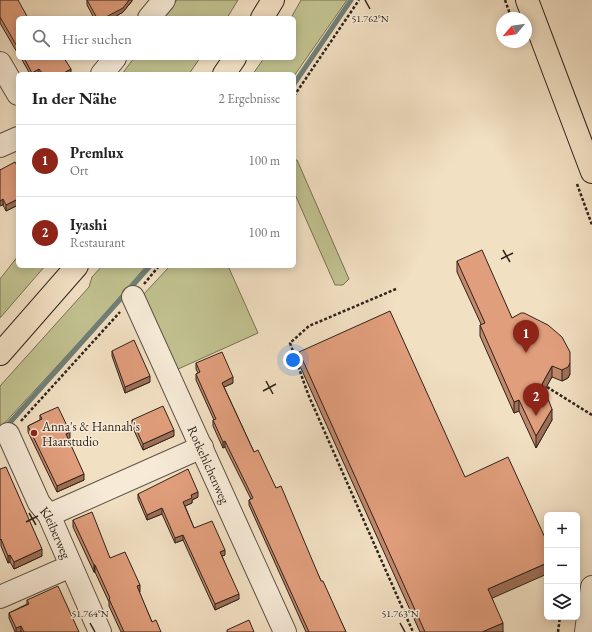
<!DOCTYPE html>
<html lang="de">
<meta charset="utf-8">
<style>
body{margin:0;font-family:"EB Garamond",serif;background:#f2f2f2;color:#222}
.controls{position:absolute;right:12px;bottom:12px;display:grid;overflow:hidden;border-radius:6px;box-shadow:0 2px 10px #0003}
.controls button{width:36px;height:36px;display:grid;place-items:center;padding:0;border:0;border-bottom:1px solid #e0e0e0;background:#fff;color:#222;font:20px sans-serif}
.compass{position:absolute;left:496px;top:12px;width:36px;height:36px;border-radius:50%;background:#fff;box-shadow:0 2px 10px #0003;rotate:241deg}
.you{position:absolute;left:293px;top:360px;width:14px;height:14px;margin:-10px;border:3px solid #fff;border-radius:50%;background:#1a73e8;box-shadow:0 0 0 6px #1a73e833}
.badge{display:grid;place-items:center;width:26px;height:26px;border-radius:50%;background:#8f2418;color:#fff;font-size:13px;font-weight:700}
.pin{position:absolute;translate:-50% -33px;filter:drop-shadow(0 1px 2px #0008)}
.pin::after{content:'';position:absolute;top:21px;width:14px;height:12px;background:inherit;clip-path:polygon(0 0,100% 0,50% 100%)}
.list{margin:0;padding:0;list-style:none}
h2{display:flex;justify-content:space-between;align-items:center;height:52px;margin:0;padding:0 16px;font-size:17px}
h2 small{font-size:13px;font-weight:400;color:#767676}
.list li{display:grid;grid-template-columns:26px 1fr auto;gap:12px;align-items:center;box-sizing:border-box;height:72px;padding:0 16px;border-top:1px solid #e0e0e0}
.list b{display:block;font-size:15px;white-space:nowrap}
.list p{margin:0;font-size:13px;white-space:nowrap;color:#767676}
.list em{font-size:13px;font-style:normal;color:#767676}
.icon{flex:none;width:22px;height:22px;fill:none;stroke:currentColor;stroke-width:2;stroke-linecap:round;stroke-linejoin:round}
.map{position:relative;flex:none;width:592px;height:632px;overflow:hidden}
.search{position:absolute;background:#fff;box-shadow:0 2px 10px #0003;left:16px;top:16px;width:280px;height:44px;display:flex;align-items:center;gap:10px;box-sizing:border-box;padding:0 14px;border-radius:6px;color:#767676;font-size:15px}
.panel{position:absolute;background:#fff;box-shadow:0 2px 10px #0003;left:16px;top:72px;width:280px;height:196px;border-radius:6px}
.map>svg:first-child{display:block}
</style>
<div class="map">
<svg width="592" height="632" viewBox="0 0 592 632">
<rect width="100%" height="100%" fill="#f2e0c3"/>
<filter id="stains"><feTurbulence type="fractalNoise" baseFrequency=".005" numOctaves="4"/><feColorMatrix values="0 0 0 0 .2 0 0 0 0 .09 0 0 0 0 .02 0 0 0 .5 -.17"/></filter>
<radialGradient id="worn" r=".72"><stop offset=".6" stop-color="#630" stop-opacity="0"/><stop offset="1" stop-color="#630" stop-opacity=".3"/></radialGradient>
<g fill="#c1c18f" stroke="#787256">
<path d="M 177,0 L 238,0 L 227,18 L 163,18 Z"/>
<path d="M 301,0 L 347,0 L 294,76 L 294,74 L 253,74 L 264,58 L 294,58 L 294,18 L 291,18 Z"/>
<path d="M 134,58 L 200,58 L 189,74 L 122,74 Z"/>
<path d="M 294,160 L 297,160 L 349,279 L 343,285 L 335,285 L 294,192 Z"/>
<path d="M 18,256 L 18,266 L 45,266 L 0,318 L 0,279 Z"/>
<path d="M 102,266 L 146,266 L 105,314 L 0,428 L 0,386 L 89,287 L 92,277 Z"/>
<path d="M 170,266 L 228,266 L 258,333 L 176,370 L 142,296 Z"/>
</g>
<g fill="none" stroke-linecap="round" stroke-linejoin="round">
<g stroke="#6f7f76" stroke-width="5">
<path d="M 294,84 L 351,0"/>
<path d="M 5,428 L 150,266"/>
</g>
<g stroke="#5f5246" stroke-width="24">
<g id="minor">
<path d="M 149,18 L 164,0"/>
<path d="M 0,63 L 18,94"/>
<path d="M 102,74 L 115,58"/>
<path d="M 0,146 L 18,138"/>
<path id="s1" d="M 133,297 L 285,632"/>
<path id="s2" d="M 8,434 L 39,503 L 49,515 L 100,632"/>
<path d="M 49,515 L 202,447"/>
<path d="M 0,597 L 71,566"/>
<path d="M 586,632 L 592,587"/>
</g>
</g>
<g stroke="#2e231c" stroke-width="24">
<g id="major">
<path d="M 527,0 L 592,172"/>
<path d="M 262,18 L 273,0"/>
<path d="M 224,74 L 235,58"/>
<path d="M 0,354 L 77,266"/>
</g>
</g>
<g stroke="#2e231c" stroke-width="2.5" stroke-dasharray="3 2" stroke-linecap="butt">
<path d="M 505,0 L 510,14"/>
<path d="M 294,96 L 359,0"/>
<path d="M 577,184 L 592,225"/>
<path d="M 144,284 L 159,266"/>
<path d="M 396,289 L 309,326 L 290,343 L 308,394 L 413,632"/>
<path d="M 547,387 L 592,415"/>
<path d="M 21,421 L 120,312"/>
<path d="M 558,632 L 560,617"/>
</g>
<use href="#minor" stroke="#f7ebd8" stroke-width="22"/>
<use href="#major" stroke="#f2e0c3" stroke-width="22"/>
</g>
<g fill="#c2886b" stroke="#2e231c">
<path d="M 0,0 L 18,18 L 18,54 L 0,23 Z"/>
<path d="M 87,0 L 132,0 L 132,1 L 123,12 L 113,18 L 94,18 L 87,5 Z"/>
<path d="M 21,58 L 64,58 L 71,74 L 30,74 Z"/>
<path d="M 18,167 L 18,205 L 6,211 L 3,205 L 0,170 Z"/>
<path d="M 457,261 L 512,318 L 570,374 L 568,378 L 562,381 L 552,377 L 544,390 L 552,420 L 536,448 L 519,411 L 514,413 L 480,336 L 480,325 L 481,324 L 457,272 Z"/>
<path d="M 112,351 L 150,382 L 125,393 L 112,356 Z"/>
<path d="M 299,352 L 492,598 L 503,632 L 420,632 L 299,364 Z"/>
<path d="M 196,363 L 233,383 L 224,387 L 254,452 L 276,488 L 346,632 L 306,632 L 249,505 L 249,500 L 251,499 L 225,447 L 223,448 L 213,426 L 213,420 L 214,420 L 196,380 L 196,374 L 198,373 L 196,369 Z"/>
<path d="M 40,415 L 70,438 L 68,439 L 84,480 L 57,492 L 28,432 L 28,426 L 40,420 Z"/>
<path d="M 132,420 L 174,436 L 143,450 L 132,426 Z"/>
<path d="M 0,469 L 42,556 L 14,569 L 10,562 L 8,563 L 1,546 Z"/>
<path d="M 138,494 L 198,497 L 192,500 L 192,503 L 185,506 L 194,528 L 225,555 L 222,556 L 239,599 L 215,610 L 183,540 L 175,543 L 162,514 L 147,520 L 138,499 Z"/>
<path d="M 73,520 L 110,558 L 140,592 L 139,592 L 152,622 L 161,632 L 121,632 L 109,606 L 109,602 L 95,572 L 94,572 L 73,527 Z"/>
<path d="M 27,600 L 79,632 L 21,632 L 21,631 L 19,632 L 15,632 L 9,618 L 9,613 L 27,604 Z"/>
</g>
<g fill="#9e6f57" stroke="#2e231c">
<path d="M 129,0 L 132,0 L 132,1 L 123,12 L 113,18 L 104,18 Z"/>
<path d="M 39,69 L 39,74 L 32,74 L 32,73 Z"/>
<path d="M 71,69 L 71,74 L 62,74 Z"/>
<path d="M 3,199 L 3,205 L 0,206 L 0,201 Z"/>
<path d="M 18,199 L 18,205 L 6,211 L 6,205 Z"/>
<path d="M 570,363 L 570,374 L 568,378 L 562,381 L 562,370 Z"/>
<path d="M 552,366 L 552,377 L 542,395 L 542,384 Z"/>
<path d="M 150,376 L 150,382 L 125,393 L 125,387 Z"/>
<path d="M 233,377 L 233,383 L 222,388 L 222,383 Z"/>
<path d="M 519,400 L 519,411 L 514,413 L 514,402 Z"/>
<path d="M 552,409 L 552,420 L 536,448 L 536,436 Z"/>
<path d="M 174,430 L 174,436 L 143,450 L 143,444 Z"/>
<path d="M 70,432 L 70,438 L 66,440 L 66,434 Z"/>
<path d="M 225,441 L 225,447 L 223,448 L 223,442 Z"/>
<path d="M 84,474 L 84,480 L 57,492 L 57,486 Z"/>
<path d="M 198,492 L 198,497 L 192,500 L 192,503 L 183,507 L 183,502 L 191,495 Z"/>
<path d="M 162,508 L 162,514 L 147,520 L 147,515 Z"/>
<path d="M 183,535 L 183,540 L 175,543 L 175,538 Z"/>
<path d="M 42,549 L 42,556 L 14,569 L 14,562 Z"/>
<path d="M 225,550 L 225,555 L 220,557 L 220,552 Z"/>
<path d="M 10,555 L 10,562 L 8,563 L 8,556 Z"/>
<path d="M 547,563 L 547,574 L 488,600 L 488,589 Z"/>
<rect x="94" y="565" width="1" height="7"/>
<path d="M 140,585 L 140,592 L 137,593 L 137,586 Z"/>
<path d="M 239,594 L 239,599 L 215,610 L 215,604 Z"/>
<path d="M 503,623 L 503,632 L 482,632 Z"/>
<path d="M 21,626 L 21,631 L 19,632 L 16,632 L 16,628 Z"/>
</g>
<g fill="#e19e7c" stroke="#2e231c">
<path d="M 0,0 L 18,0 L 28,18 L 18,18 L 18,48 L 0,17 Z"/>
<path d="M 87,0 L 129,0 L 123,8 L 104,18 L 97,18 Z"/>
<path d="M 24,58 L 64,58 L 71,69 L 62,74 L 43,74 L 39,69 L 32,73 Z"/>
<path d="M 15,162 L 18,167 L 18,199 L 6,205 L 3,199 L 0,201 L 0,170 Z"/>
<path d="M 482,250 L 512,318 L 521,313 L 524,313 L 548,325 L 562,337 L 570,352 L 570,363 L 568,367 L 562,370 L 552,366 L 542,384 L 552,409 L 536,436 L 519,400 L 514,402 L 480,325 L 485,323 L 457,261 Z"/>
<path d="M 390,311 L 465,477 L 508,457 L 547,542 L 547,563 L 488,589 L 503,623 L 482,632 L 425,632 L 299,352 Z"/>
<path d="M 134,340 L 150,376 L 125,387 L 112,351 Z"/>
<path d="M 222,352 L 233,377 L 222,383 L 254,452 L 258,450 L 276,488 L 281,486 L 321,581 L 323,581 L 346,632 L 309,632 L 249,500 L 253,498 L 225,441 L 223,442 L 213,420 L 216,419 L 196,374 L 200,372 L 196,363 Z"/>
<path d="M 163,406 L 174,430 L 143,444 L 132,420 Z"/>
<path d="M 58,407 L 70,432 L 66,434 L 84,474 L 57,486 L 28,426 L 42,419 L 40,415 Z"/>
<path d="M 6,467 L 42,549 L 14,562 L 10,555 L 8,556 L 1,539 L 0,540 L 0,469 Z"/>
<path d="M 188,469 L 198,492 L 191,495 L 192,498 L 183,502 L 194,528 L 212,521 L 225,550 L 220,552 L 239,594 L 215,604 L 183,535 L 175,538 L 162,508 L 147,515 L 138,494 Z"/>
<path d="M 92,512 L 110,558 L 125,552 L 140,585 L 137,586 L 152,622 L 156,620 L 161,632 L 124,632 L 109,599 L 110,598 L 95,565 L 94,565 L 73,520 Z"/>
<path d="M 58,586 L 79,632 L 24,632 L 21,626 L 16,628 L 9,613 L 29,604 L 27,600 Z"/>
<path d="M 249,620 L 254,632 L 227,632 L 227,630 Z"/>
</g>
<path fill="none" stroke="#2e231c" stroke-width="1.5" d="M 365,0 L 370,9M 503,250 L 510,262M 501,259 L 513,253M 266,381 L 273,394M 263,391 L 276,384M 29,513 L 36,525M 26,522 L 38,516M 90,623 L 95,632M 400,623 L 405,632"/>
<circle fill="#8f2418" stroke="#f7ebd8" stroke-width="1.5" cx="34" cy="433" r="4"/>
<g text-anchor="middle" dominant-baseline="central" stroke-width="3" stroke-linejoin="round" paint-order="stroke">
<g font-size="13" fill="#2e231c" stroke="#f7ebd8" text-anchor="start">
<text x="42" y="426">Anna's &amp; Hannah's<tspan x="42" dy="15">Haarstudio</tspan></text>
</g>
<g font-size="13" fill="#2e231c" stroke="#f7ebd8">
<text stroke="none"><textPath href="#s1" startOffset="184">Rotkehlchenweg</textPath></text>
<text stroke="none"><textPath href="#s2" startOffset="110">Kleiberweg</textPath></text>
</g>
</g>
<g font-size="10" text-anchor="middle" fill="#2e231c" stroke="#f7ebd8" stroke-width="3" stroke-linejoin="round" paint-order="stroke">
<text x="370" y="22">51.762°N</text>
<text x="90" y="617">51.764°N</text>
<text x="400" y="617">51.763°N</text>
</g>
<rect width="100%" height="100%" filter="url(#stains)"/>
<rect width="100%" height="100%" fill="url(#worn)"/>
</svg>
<div class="controls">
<button>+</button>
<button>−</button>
<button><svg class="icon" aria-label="layers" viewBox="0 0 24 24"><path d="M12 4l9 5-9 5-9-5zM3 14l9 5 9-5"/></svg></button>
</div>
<svg class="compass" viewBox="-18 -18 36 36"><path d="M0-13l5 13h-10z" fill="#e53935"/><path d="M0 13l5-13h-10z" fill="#767676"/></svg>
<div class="you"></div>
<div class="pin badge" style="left:526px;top:353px">1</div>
<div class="pin badge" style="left:536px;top:416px">2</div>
<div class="search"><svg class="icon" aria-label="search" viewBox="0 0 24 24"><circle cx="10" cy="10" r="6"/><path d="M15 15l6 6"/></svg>Hier suchen</div>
<section class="panel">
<h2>In der Nähe<small>2 Ergebnisse</small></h2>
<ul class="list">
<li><span class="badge">1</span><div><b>Premlux</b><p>Ort</p></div><em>100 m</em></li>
<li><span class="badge">2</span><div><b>Iyashi</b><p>Restaurant</p></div><em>100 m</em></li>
</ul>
</section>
</div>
